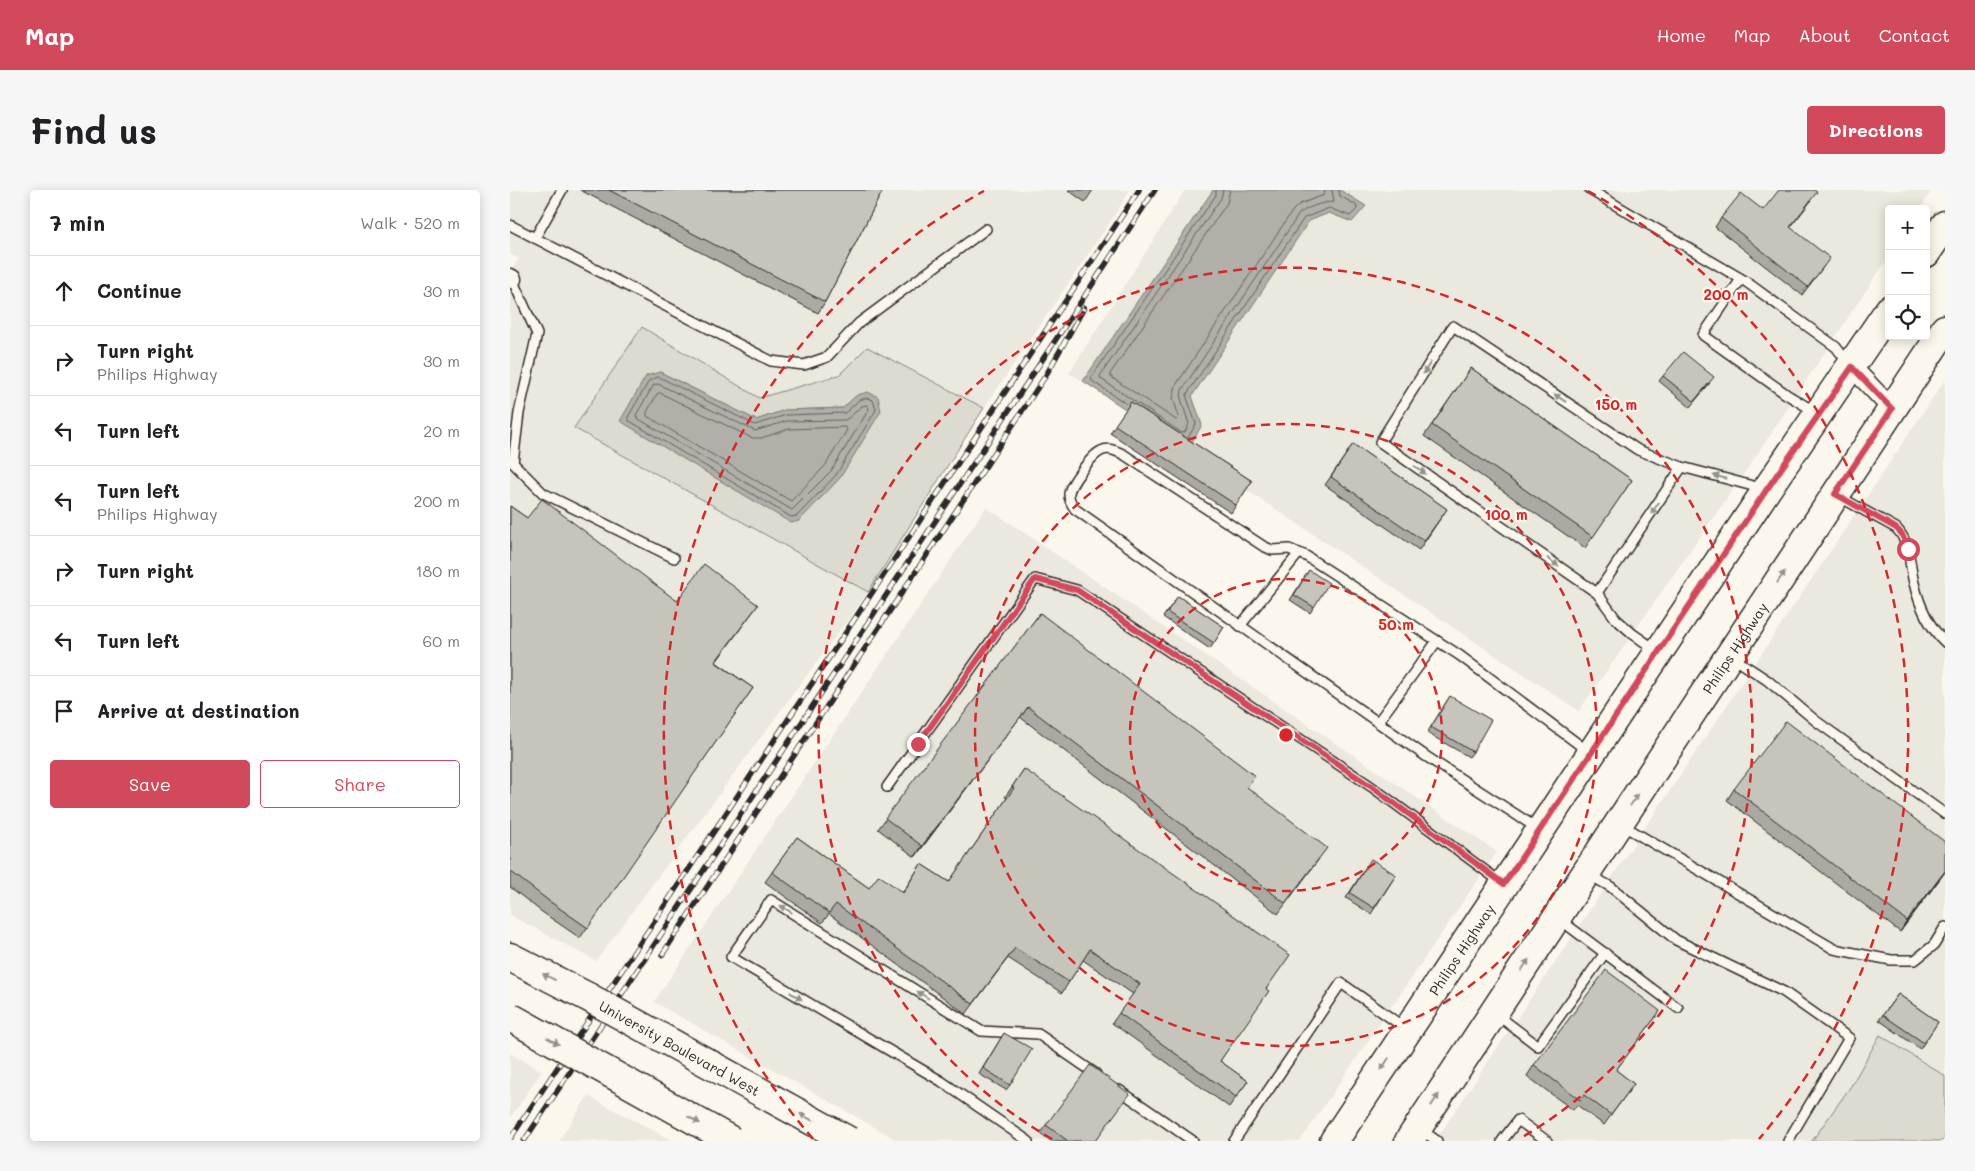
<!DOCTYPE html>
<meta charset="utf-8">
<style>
body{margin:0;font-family:Mali,sans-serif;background:#f6f6f6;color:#202124}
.controls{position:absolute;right:15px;top:15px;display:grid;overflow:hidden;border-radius:5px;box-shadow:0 2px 12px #0003}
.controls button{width:45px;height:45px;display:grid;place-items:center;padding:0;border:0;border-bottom:1px solid #e0e0e0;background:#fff;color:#202124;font:25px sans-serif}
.stop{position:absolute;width:15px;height:15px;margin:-11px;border:4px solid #d1495b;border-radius:50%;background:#fff}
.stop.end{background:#d1495b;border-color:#fff;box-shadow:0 1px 5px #0008}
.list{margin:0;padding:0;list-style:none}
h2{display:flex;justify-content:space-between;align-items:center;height:65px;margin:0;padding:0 20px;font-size:21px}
h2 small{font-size:16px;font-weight:400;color:#757577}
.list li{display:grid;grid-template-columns:32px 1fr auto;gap:15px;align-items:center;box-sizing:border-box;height:70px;padding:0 20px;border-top:1px solid #e0e0e0}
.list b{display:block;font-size:19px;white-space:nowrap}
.list p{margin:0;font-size:16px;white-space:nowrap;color:#757577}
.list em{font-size:16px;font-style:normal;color:#757577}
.actions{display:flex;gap:10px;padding:15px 20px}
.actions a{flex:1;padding:11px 0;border:1px solid #d1495b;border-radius:5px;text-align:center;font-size:18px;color:#d1495b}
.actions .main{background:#d1495b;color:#fff}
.icon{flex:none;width:28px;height:28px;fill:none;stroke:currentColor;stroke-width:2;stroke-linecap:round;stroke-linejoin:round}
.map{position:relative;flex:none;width:1435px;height:951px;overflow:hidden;border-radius:5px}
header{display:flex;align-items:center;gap:30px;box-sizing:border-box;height:70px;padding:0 25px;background:#d1495b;color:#fff}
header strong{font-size:24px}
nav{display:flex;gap:28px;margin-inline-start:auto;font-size:18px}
.intro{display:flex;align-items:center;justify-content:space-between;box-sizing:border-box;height:120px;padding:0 30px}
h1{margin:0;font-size:35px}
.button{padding:12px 22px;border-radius:5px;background:#d1495b;color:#fff;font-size:18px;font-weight:700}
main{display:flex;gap:30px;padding:0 30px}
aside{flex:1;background:#fff;border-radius:5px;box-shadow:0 2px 12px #0003}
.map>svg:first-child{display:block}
</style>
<header>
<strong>Map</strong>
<nav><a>Home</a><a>Map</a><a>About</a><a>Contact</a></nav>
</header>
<div class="intro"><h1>Find us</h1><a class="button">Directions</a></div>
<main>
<aside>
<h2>7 min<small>Walk · 520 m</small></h2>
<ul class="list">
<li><svg class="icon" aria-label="ahead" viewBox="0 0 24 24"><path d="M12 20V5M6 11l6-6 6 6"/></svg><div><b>Continue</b></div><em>30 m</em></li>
<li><svg class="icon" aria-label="right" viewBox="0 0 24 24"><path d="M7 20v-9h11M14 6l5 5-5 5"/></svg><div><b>Turn right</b><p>Philips Highway</p></div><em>30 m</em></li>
<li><svg class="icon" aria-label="left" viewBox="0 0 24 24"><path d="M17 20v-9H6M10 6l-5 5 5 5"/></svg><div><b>Turn left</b></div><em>20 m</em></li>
<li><svg class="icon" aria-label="left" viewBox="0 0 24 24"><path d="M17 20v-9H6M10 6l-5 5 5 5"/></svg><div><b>Turn left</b><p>Philips Highway</p></div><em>200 m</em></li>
<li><svg class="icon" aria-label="right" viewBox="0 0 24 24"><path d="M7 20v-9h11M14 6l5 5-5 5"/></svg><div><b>Turn right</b></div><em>180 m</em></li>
<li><svg class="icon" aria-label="left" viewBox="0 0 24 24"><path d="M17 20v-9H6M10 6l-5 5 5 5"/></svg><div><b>Turn left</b></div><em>60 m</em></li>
<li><svg class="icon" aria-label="arrive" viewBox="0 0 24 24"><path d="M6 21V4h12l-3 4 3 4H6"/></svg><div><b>Arrive at destination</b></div></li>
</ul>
<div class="actions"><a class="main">Save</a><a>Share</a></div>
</aside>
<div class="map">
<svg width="1435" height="951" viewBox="0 0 1435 951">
<rect width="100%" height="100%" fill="#fbf7ec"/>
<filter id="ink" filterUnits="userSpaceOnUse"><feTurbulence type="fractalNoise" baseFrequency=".02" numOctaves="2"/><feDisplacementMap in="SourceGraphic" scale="10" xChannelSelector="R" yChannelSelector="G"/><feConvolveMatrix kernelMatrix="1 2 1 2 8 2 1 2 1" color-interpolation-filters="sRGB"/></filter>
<g filter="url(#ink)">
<g fill="#ebe8de">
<path d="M 0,0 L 620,0 L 602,29 L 474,218 L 357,157 L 329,185 L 249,208 L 132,137 L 64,238 L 358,402 L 86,771 L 0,725 L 0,82 L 9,69 L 0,64 Z"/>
<path d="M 675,0 L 1422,0 L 1410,19 L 1379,19 L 1379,66 L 1248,263 L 1069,521 L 573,191 L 559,183 Z"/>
<path d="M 1435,190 L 1435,886 L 1370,846 L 1341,896 L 1302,951 L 925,951 Z"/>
<path d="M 476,317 L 987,662 L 790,951 L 389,951 L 144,812 Z"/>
<path d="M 0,863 L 32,881 L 0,928 Z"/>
<path d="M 78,906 L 163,951 L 49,951 Z"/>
</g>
<g fill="#dddad0" stroke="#84827e" fill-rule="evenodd">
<path d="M 132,137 L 249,208 L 329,185 L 357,157 L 474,218 L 358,402 L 64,238 ZM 150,182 L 246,230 L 275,220 L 333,218 L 347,205 L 281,333 Z"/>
<path d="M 1370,845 L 1435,886 L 1435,951 L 1302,951 L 1341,896 Z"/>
</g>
<g fill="#b1afa7" stroke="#7b7a75">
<path d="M 703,0 L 830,0 L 856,16 L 842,32 L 819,23 L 799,31 L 682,206 L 692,235 L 677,260 L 573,191 Z"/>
<path d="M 150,182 L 246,230 L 275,220 L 333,218 L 347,205 L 358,202 L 368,207 L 371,221 L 330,288 L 289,331 L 281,333 L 110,231 L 136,186 Z"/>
</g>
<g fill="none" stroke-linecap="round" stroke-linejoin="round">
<g stroke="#61605d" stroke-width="1">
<path d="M 713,0 L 711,8 L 590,186 L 591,189 L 672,243 L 675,242 L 679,234 L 671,209 L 672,200 L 789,24 C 797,17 813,12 824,12 L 822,0"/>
<path d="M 720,0 L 717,13 L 600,184 L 601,187 L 666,230 L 669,227 L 663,208 L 666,195 L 783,20 L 790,14 L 814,5 L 815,0"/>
<path d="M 149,187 L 245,235 L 276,225 L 335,223 L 349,210 L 357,208 L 363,210 L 366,220 L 326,285 L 287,326 L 281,327 L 118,230 L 118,227 L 139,191 Z"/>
<path d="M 148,194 L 245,241 L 277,231 L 335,230 C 344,226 348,215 357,215 L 359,219 L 321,281 L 282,320 L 127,228 L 126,225 L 143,196 Z"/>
<path d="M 150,203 L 242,248 L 251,248 L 279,239 L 335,237 L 337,240 L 315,276 L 281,311 L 137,226 L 137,222 L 147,204 Z"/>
<path d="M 617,214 L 582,191 L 581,188 L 706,5 L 706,0"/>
<path d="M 678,248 L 686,234 L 677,208 L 677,204 L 794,28 L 819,18 L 840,26 L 847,19 L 846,15 L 830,6 L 829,0"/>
</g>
<g stroke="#2b2b2b" stroke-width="12">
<g id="lane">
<path d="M 1080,0 L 1235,91 L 1326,157 L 1338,173"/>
<path d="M 0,35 L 261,171 L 294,175 L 317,167 L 349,133 L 476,39"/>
<path d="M 25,48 L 52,0"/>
<path d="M 2,89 L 27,144 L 9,223 L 3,273 L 33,303 L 164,368"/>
<path d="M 1231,89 L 1193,145 L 1276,204 L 1307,223"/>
<path d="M 1328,306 L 1386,338 C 1401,353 1399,374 1404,393 C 1409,414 1419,437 1435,452"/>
<path d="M 1087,403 L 1172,277"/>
<path d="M 730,436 L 789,363"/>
<path d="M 1146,460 L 1123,444 L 1106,429 L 1087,403 L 870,252 L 943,136 L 1128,260 L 1172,277 L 1254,299"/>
<path d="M 1222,467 L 1257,490 L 1306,531 L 1435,624"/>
<path d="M 868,532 L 927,451"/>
<path d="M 377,597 L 525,389 L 567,400 L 862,597 L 992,693"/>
<path d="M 1112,635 L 1324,759 L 1381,770 L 1405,770 L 1424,755 L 1435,737"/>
<path d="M 1027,638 L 917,567 L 565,319 C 562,315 559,310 559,305 C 558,296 582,265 591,261 C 599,257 605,261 613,264 L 753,356 L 762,360 L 779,359 L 796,366 L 949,465 L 1079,562"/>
<path d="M 1078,684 L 1101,697 L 1166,750 L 1274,802 L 1339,848 L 1278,951"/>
<path d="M 1049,729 L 1168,818"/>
<path d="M 986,824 L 1028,856 L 1095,763"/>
<path d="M 609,900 L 683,951"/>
<path d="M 910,939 L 927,951"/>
<path d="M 518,951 L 431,891 L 221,767 L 261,710 L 471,841 L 528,844 L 586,884"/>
<path d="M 724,951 L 831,793 L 895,838"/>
<path d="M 992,951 L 1008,930 L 1037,951"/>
</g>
</g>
<g stroke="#2b2b2b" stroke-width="21">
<g id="street">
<path d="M 0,88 L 2,89"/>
<path d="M 1342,177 L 1382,219"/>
</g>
</g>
<g stroke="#2b2b2b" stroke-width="31">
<g id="primary">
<path d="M 1416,63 L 1435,35"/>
<path d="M 0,767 L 78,807"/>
<path id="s1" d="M 824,951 L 1257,299 L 1379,120"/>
<path id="s2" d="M 899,951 L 1435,139"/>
</g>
</g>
<use href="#lane" stroke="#fbf7ec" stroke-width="9"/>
<use href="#street" stroke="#fbf7ec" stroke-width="18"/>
<use href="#primary" stroke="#fbf7ec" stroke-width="28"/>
<g stroke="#2b2b2b" stroke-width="5.5">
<g id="rail">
<path d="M 152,765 L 536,185 L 574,118"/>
<path d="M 0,949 L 629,0"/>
<path d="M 14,951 L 645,0"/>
</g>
</g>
<use href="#rail" stroke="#fbf7ec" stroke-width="4" stroke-dasharray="11" stroke-linecap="butt"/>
<g stroke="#2b2b2b" stroke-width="31" stroke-linecap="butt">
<g id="primary-bridge">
<path id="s3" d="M 78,807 L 339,951"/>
<path d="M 0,827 L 222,951"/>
</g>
</g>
<use href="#primary-bridge" stroke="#fbf7ec" stroke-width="28"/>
</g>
<g fill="#aba9a2" stroke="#2b2b2b">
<path d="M 70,0 L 373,0 L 315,112 L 308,123 Z"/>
<path d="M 558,0 L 583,0 L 575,12 Z"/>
<path d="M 1301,11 L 1280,38 L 1314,76 L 1292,105 L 1205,37 L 1211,28 Z"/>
<path d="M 961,178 L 1122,290 L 1075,358 L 914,246 Z"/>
<path d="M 1153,186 L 1200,193 L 1180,217 L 1149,191 Z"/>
<path d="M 621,212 L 742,291 L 721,323 L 600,243 Z"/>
<path d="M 843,254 L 937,319 L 909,360 L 815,295 Z"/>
<path d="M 0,316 L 17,328 L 167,411 L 248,415 L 206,472 L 243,498 L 70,748 L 32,722 L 0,697 Z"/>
<path d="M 799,380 L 804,417 L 800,423 L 780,410 Z"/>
<path d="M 668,406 L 714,437 L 700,459 L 653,427 Z"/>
<path d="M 530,423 L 737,597 L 809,669 L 768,724 L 510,527 L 405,667 L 368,639 Z"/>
<path d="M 940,506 L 963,562 L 959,567 L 917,543 Z"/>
<path d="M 514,579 L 756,799 L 710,871 L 738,891 L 719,917 L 602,833 L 623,804 L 573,770 L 552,803 L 498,768 L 456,824 L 319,724 L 312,733 L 255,692 L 287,647 L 359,698 L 393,702 L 411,674 L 439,692 L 497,608 L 495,607 Z"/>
<path d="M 1224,599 L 1435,682 L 1390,742 L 1217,610 Z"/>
<path d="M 857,675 L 886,685 L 861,724 L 836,708 Z"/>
<path d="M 1388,804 L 1428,832 L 1410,859 L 1369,830 Z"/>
<path d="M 1150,821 L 1106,880 L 1124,894 L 1094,935 L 1067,915 L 1063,920 L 1017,886 L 1024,875 Z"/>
<path d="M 494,843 L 500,895 L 496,900 L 469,884 Z"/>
<path d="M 536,935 L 586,951 L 541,951 L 530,943 Z"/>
</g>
<g fill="#8b8984" stroke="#2b2b2b">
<path d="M 518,517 L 510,527 L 405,667 L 412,656 Z"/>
<path d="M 1435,681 L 1435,682 L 1390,742 L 1397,731 Z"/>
</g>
<g fill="#c7c4bc" stroke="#2b2b2b">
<path d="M 99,0 L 373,0 L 315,112 Z"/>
<path d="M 1269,0 L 1304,0 L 1307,2 L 1280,37 L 1320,68 L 1298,97 L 1211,28 L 1231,3 L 1253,20 Z"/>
<path d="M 1173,162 L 1204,187 L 1184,211 L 1153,186 Z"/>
<path d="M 961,178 L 1122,290 L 1083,347 L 922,235 Z"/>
<path d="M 621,212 L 742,291 L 726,315 L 605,235 Z"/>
<path d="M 843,254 L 937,319 L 914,351 L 821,287 Z"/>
<path d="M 32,309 L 167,411 L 194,374 L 248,415 L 205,472 L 243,498 L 78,738 L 39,711 L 0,681 L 0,316 L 17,328 Z"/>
<path d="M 799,380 L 819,393 L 804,417 L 784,405 Z"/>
<path d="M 668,406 L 714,437 L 704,453 L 657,422 Z"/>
<path d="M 530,423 L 745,586 L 737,597 L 817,658 L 775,713 L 518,517 L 412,656 L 375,628 Z"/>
<path d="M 940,506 L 981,530 L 963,562 L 921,537 Z"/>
<path d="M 1276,531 L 1435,652 L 1435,681 L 1397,731 L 1224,599 Z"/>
<path d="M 514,579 L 780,765 L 756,799 L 759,801 L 710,871 L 738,891 L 726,907 L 609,823 L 630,794 L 580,759 L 559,792 L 505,758 L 463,814 L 326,714 L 319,723 L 262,682 L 287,647 L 359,698 L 369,685 L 393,703 L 411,674 L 439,692 L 504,598 L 502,597 Z"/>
<path d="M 861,669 L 886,685 L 864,718 L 840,703 Z"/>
<path d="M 1096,780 L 1150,821 L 1106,880 L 1124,894 L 1101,925 L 1074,905 L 1070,910 L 1024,875 Z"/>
<path d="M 1388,804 L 1428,832 L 1414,853 L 1373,825 Z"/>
<path d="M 494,843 L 522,859 L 500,895 L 473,878 Z"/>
<path d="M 580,875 L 620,904 L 585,951 L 558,951 L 536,935 Z"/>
</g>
<defs><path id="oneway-solid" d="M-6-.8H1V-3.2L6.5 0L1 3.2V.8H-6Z" transform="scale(1.25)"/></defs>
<g fill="#93918c">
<use href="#oneway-solid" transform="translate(917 178) rotate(122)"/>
<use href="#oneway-solid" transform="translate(1050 208) rotate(-146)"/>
<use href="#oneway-solid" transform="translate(910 280) rotate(35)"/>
<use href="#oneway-solid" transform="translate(1210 287) rotate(-165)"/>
<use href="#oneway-solid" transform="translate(1145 318) rotate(124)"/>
<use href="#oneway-solid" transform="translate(1043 372) rotate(35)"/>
<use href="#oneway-solid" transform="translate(1271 387) rotate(-57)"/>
<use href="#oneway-solid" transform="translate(1124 610) rotate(-57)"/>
<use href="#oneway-solid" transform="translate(276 719) rotate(-148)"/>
<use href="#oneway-solid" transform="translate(1015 775) rotate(-56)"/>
<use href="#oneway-solid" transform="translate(39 787) rotate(-153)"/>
<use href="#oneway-solid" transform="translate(413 805) rotate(-148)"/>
<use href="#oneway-solid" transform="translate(286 806) rotate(31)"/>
<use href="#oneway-solid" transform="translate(43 851) rotate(29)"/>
<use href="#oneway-solid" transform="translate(875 874) rotate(123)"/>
<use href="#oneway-solid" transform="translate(925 910) rotate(-56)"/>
<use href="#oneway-solid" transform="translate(296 927) rotate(-151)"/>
<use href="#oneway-solid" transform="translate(184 930) rotate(29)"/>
</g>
</g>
<g fill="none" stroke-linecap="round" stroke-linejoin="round" filter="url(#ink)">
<path stroke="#d1495b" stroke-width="6" d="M 408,554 L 525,389 L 567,400 L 862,597 L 994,694 L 1257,299 L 1342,177 L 1382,219 L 1325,304 L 1386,338 L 1392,344 L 1398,359"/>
</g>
<g fill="none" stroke="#d62828" stroke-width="2.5" stroke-dasharray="9 6">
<circle cx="776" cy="545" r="156"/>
<circle cx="776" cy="545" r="311"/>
<path d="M542 949A467 467 0 1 1 1009 949"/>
<path d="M303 949A622 622 0 0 1 474 1M1078 1A622 622 0 0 1 1249 949"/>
</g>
<g text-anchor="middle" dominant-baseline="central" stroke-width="4.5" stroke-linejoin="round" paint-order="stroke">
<g font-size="14" fill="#2b2b2b" stroke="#fbf7ec">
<text stroke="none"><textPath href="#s2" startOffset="591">Philips Highway</textPath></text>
<text stroke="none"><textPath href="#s1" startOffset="230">Philips Highway</textPath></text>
<text stroke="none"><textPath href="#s3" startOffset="105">University Boulevard West</textPath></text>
</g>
</g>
<circle cx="776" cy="545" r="8" fill="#d62828" stroke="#fbf7ec" stroke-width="2.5"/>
<g font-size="15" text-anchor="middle" font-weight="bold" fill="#d62828" stroke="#fbf7ec" stroke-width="4.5" stroke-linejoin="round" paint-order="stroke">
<text x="1216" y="110">200 m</text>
<text x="1106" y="220">150 m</text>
<text x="996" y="330">100 m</text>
<text x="886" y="440">50 m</text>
</g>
</svg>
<div class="controls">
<button>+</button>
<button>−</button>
<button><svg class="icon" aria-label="locate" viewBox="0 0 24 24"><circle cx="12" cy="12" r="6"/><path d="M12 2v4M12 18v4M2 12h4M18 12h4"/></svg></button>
</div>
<div class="stop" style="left:1398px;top:359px"></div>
<div class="stop end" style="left:408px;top:554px"></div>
</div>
</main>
